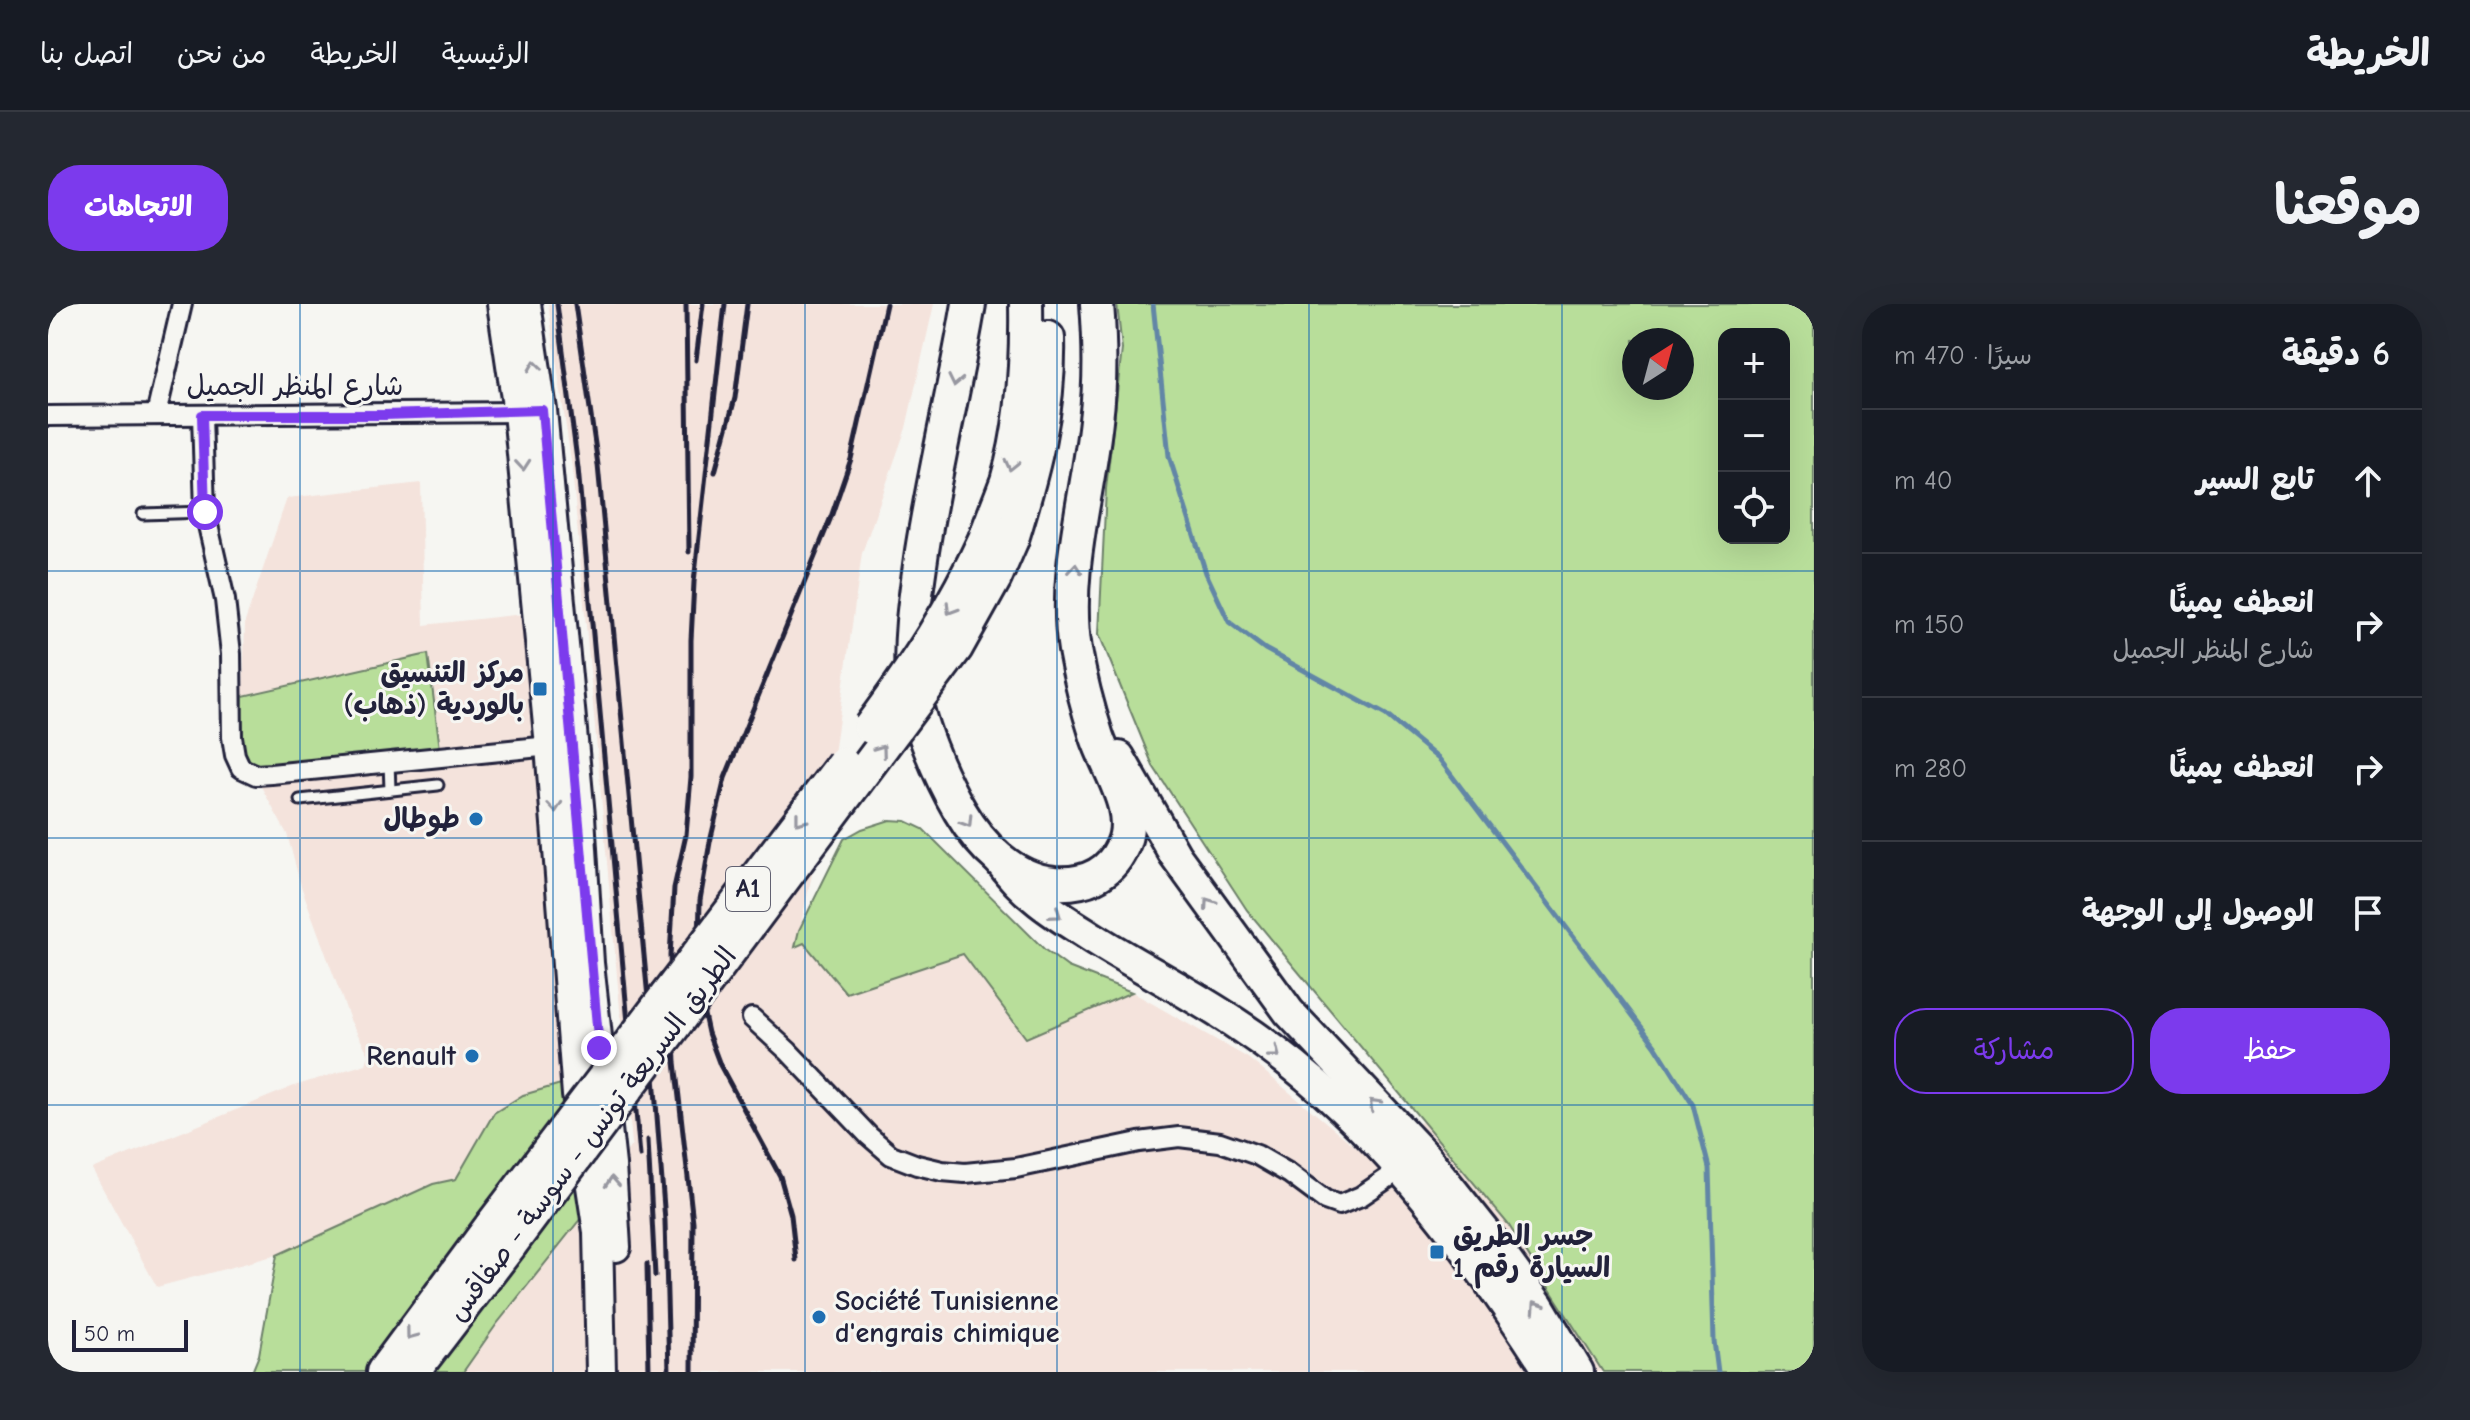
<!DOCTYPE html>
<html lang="ar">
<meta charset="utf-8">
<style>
body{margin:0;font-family:"Comic Neue","Playpen Sans Arabic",sans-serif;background:#242831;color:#f1f3f6;direction:rtl}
.controls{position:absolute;right:24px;top:24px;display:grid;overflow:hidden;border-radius:16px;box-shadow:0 8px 32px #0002}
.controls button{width:72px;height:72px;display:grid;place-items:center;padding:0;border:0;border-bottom:2px solid #363941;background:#171b24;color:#f1f3f6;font:40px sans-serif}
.compass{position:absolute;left:1574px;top:24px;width:72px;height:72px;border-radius:50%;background:#171b24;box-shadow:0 8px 32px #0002;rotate:36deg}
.scale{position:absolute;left:24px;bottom:20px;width:116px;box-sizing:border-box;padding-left:8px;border:4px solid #22223b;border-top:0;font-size:22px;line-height:28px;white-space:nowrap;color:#22223b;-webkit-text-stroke:6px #f6f6f2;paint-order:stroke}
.stop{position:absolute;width:24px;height:24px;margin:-18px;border:6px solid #7c3aed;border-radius:50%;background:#fff}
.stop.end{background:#7c3aed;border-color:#fff;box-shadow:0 2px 8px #0008}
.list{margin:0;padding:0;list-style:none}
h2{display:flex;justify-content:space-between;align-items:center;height:104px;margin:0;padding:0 32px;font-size:34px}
h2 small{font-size:26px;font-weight:400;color:#9ea1a6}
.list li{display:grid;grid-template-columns:52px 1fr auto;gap:24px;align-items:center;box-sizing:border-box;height:144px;padding:0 32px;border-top:2px solid #363941}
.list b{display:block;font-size:30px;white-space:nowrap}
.list p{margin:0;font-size:26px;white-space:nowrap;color:#9ea1a6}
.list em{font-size:26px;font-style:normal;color:#9ea1a6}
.actions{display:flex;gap:16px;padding:24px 32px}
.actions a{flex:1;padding:18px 0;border:2px solid #7c3aed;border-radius:32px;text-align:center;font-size:28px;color:#7c3aed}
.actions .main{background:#7c3aed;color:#fff}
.icon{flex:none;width:44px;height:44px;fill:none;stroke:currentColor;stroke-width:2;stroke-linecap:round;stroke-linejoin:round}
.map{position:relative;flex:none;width:1766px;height:1068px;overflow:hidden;direction:ltr;border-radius:32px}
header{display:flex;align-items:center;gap:48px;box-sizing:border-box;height:112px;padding:0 40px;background:#171b24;border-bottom:2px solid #363941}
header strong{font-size:38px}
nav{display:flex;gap:44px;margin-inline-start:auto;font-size:28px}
.intro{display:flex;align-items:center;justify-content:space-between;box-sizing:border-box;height:192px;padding:0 48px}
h1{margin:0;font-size:56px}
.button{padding:20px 36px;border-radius:32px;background:#7c3aed;color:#fff;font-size:28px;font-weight:700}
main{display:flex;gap:48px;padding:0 48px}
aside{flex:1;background:#171b24;border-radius:32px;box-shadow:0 8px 32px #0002}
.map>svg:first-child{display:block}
</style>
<header>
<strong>الخريطة</strong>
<nav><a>الرئيسية</a><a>الخريطة</a><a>من نحن</a><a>اتصل بنا</a></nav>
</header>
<div class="intro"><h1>موقعنا</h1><a class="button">الاتجاهات</a></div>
<main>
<aside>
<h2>6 دقيقة<small>سيرًا · 470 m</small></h2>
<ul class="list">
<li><svg class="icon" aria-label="ahead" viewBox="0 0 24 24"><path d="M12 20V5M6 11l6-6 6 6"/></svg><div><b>تابع السير</b></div><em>40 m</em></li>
<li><svg class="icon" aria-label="right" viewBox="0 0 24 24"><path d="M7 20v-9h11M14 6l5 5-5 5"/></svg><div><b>انعطف يمينًا</b><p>شارع المنظر الجميل</p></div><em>150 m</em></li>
<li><svg class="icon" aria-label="right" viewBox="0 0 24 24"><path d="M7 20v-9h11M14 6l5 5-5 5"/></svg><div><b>انعطف يمينًا</b></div><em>280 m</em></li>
<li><svg class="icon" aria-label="arrive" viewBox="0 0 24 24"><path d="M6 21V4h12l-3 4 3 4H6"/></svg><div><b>الوصول إلى الوجهة</b></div></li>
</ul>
<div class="actions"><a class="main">حفظ</a><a>مشاركة</a></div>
</aside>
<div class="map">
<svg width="1766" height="1068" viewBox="0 0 1766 1068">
<rect width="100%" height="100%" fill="#f6f6f2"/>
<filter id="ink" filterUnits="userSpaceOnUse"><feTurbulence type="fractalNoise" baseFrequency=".0125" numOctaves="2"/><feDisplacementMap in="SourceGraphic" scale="16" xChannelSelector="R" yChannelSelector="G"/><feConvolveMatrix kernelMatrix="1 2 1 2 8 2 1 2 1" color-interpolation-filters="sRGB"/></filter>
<g filter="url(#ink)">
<g fill="#f4e3dc">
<path d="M 500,0 L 886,0 L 858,124 L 814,249 L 778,508 L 748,642 L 756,638 L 798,689 L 915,649 L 978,734 L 1084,688 L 1200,754 L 1315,849 L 1375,817 L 1460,920 L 1555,1068 L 415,1068 L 448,1021 L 537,909 L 584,840 L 524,164 Z"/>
<path d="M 373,179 L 376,321 L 484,309 L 523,777 L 475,791 L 419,857 L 408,875 L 385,880 L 229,951 L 109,983 L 44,865 L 246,782 L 318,760 L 321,751 L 302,716 L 253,582 L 239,530 L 199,457 L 380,351 L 195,392 L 197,318 L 239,194 Z"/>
</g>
<g fill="#b8de9a" stroke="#6d806a" stroke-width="2" fill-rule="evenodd">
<path d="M 1069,0 L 1766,0 L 1766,1068 L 1555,1068 L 1460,920 L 1199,606 L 1105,462 L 1051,330 L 1058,185 L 1074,45 ZM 1736,30 L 1736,234 L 1676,234 L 1676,30 ZM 1634,36 L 1634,84 L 1586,84 L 1586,36 Z"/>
<path d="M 380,350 L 393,453 L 234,472 L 199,457 L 193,432 L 195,392 Z"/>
<path d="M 842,516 L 858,517 L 875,525 L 997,646 L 1020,663 L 1084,688 L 978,734 L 915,650 L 798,689 L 756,639 L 747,643 L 751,626 L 796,535 L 814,525 Z"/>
<path d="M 523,777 L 537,909 L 448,1021 L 415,1068 L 204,1068 L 211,1051 L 229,951 L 385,880 L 408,875 L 446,809 L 475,791 Z"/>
</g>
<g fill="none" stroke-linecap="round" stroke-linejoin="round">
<path stroke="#6286a6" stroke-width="5" d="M 1105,0 L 1121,152 L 1158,269 L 1181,318 L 1217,345 L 1338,411 L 1392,456 L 1607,741 L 1645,801 L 1661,864 L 1666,1037 L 1670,1068"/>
<g stroke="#22223b" stroke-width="15">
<g id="service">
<path d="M 95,210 L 157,208"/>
<path d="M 341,458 L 342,486"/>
<path d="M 252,496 L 390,481"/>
</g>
</g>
<g stroke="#22223b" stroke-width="24">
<g id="minor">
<path d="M 108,111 L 134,0"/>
<path d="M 154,111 L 157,208 L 177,296 L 183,350 L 184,433 L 187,451 L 193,464 L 208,471 L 223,470 L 502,442"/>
<path d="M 0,112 L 479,108"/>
<path d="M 704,714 L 740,747 L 821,832 L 843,851 L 869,861 L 894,867 L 917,869 L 968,864 L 1091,838 L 1131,833 L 1172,838 L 1209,851 L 1242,870 L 1277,896 L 1291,901 L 1313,892 L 1359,861"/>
</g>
</g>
<g stroke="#22223b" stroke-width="34">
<g id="primary">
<path d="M 454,0 L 470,108 L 502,442 L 529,791 L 550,928 L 553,1068"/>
<path d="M 478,0 L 494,106 L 532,512 L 541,659 L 563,861 L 568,943"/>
</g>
</g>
<g stroke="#22223b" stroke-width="36">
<g id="trunk">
<path d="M 1071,453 L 1127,551 L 1241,708 L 1375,850 L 1438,929 L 1490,1001 L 1530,1068"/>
<path d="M 953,558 C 975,589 1004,608 1036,628 C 1085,660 1138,686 1187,719 C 1322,807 1416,934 1502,1068"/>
</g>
</g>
<g stroke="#22223b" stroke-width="38">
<g id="motorway">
<path d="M 921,0 C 907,83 887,164 874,247 C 868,290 861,331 864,375 C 867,415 892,473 912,507 C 932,541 964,575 1006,579 C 1035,581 1061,572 1074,543 C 1091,508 1060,466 1049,433 C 1040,405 1032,375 1027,346 C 1015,270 1040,192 1048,116 C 1053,78 1052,38 1049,0"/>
<path d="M 937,235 C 944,215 952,196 959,177 C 976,120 979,59 978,0"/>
<path d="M 964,235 C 985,167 1002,106 1000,34"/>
<path d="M 335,1068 L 443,922"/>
<path d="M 365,1068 L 463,940"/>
</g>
</g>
<use href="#service" stroke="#f6f6f2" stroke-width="9"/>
<use href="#minor" stroke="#f6f6f2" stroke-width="18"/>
<use href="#primary" stroke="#f6f6f2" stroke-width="28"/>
<use href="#trunk" stroke="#f6f6f2" stroke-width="30"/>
<use href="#motorway" stroke="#f6f6f2" stroke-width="32"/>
<g stroke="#22223b" stroke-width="5">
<path d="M 509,0 L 530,164 L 592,852"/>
<path d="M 527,0 L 550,161 L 600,694 L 617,917 L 621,1068"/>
<path d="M 638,0 L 641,248"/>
<path d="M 648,56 L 655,0"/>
<path d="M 667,168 L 687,94 L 699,0"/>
<path d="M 600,836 L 607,972"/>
<path d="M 748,956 L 743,911 L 732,872 L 672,761 L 660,729 L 650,683 L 652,596 L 662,538 L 677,474 L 783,213 L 803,155 L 838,0"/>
<path d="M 599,960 L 601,1068"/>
<path d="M 644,1068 L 645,918 L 627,758 L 622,652 L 626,584 L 638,531 L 643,473 L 643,336 L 646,278 L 677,0"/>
</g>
<g stroke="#22223b" stroke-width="38" stroke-linecap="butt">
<g id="motorway-bridge">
<path d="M 822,423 C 868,361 905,305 937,235"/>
<path d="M 443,922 L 795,460"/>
<path d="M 463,940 L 908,344 L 947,274 L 964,235"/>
</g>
</g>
<use href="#motorway-bridge" stroke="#f6f6f2" stroke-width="32"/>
</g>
<defs><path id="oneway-chevron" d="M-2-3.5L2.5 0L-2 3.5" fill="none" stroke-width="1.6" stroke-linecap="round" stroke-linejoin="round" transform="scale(2)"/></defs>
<g stroke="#9797a0">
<use href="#oneway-chevron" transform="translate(487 62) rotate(-98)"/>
<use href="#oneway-chevron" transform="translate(907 77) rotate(102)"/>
<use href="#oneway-chevron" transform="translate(475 161) rotate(85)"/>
<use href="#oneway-chevron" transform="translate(963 161) rotate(103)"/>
<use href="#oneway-chevron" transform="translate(1027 265) rotate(-85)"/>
<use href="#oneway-chevron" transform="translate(903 305) rotate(122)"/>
<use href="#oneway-chevron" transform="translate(833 446) rotate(-54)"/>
<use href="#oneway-chevron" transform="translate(507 503) rotate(85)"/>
<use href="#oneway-chevron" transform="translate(752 516) rotate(128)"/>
<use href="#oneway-chevron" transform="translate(919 518) rotate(58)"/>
<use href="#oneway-chevron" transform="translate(1161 599) rotate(-125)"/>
<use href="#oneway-chevron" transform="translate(1008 610) rotate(35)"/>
<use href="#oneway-chevron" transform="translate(1227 749) rotate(38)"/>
<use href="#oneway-chevron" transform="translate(1326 800) rotate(-134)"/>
<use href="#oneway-chevron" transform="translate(564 878) rotate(-94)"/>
<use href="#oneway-chevron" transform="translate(1489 1002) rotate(-123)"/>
<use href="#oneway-chevron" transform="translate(363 1030) rotate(127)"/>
</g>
</g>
<g fill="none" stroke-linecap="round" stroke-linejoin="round" filter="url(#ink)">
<path stroke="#7c3aed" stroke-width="10" d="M 157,208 L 154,111 L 336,111 L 494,106 L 551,744"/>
</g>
<path fill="none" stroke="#1f6fb2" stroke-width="2" stroke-opacity="0.55" d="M 252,0 L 252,1068M 505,0 L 505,1068M 757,0 L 757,1068M 1009,0 L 1009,1068M 1261,0 L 1261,1068M 1514,0 L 1514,1068M 0,267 L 1766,267M 0,534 L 1766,534M 0,801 L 1766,801"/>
<g fill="#1f6fb2" stroke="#f6f6f2" stroke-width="3">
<rect x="484" y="377" width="16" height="16" rx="4"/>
<circle cx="428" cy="515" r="8"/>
<circle cx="424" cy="752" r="8"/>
<rect x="1381" y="940" width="16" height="16" rx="4"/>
<circle cx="771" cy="1013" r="8"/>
</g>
<g text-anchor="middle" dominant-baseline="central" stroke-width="6" stroke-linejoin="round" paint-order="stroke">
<rect fill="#f6f6f2" stroke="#626272" stroke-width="2" x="678" y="563" width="44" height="44" rx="6"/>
<g font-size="26" font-weight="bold" fill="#22223b">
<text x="700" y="585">A1</text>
</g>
<g font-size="28" fill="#22223b" stroke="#f6f6f2">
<text x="247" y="82">شارع المنظر الجميل</text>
<text transform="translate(544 830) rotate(-53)">الطريق السريعة تونس - سوسة - صفاقس</text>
</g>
<g font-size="28" font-weight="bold" fill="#22223b" stroke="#f6f6f2" text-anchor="end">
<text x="476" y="369">مركز التنسيق<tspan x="476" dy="32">بالوردية (ذهاب)</tspan></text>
<text x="412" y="515">طوطال</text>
<text x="408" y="752">Renault</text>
<text x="1405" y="932" text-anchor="start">جسر الطريق<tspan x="1405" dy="32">السيارة رقم 1</tspan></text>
<text x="787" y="997" text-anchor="start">Société Tunisienne<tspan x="787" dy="32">d'engrais chimique</tspan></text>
</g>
</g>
</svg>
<div class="controls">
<button>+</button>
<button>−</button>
<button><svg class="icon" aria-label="locate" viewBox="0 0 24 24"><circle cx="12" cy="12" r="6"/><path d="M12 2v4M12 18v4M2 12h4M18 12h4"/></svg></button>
</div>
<svg class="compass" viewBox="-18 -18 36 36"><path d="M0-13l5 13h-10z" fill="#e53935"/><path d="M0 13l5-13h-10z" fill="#9ea1a6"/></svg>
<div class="scale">50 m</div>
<div class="stop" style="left:157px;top:208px"></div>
<div class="stop end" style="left:551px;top:744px"></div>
</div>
</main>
